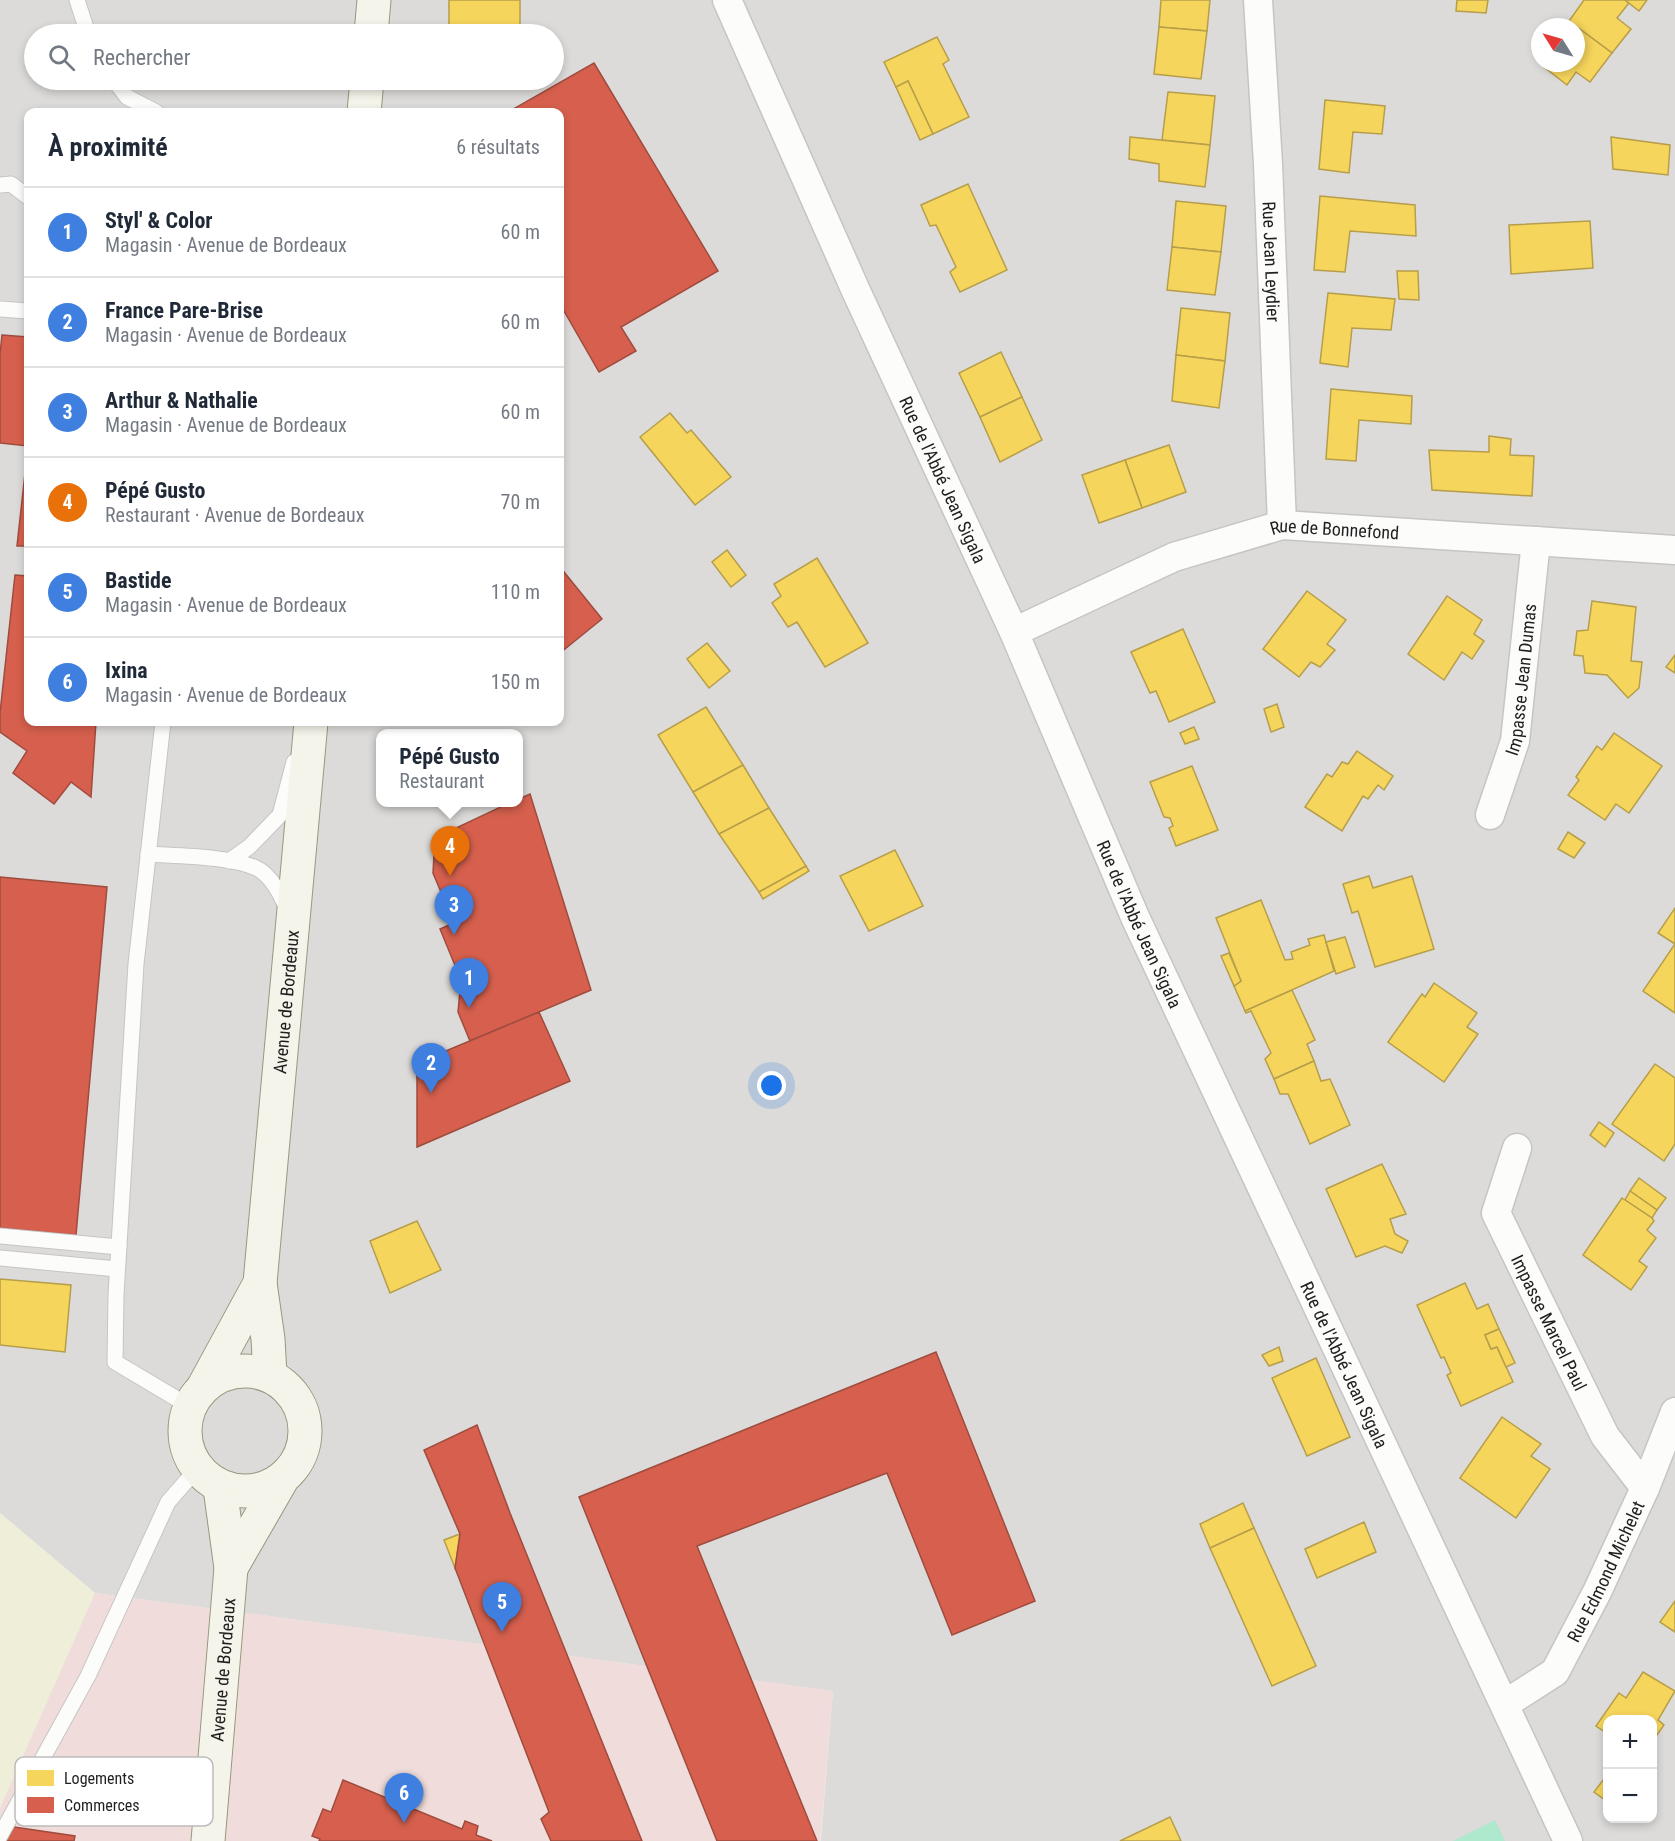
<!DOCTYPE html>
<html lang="fr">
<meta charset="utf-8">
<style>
body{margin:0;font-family:"Roboto Condensed",sans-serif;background:#f6f6f7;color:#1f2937}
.controls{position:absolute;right:18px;bottom:18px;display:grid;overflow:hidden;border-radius:12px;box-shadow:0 3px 9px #0003}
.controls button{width:54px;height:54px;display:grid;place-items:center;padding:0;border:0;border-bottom:2px solid #e0e1e3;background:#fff;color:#1f2937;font:30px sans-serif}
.compass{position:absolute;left:1531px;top:18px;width:54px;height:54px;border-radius:50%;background:#fff;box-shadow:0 3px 9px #0003;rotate:307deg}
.you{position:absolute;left:772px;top:1086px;width:21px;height:21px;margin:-15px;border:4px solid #fff;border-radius:50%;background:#1a73e8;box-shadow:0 0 0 9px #1a73e833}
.badge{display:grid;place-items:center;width:39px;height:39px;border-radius:50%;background:#db2777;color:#fff;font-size:20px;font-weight:700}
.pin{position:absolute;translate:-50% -50px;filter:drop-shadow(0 2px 3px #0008)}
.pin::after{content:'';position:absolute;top:32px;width:21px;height:18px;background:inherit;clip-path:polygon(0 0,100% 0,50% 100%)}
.popup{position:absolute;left:376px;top:729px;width:147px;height:78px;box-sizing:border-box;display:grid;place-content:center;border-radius:12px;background:#fff;filter:drop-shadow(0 2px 4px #0005);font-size:20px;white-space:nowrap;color:#747a83}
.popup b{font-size:22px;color:#1f2937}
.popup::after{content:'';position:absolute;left:50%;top:100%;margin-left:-12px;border:12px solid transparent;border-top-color:#fff}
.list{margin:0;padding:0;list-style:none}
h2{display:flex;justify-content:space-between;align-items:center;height:78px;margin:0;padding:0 24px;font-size:26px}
h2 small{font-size:20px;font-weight:400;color:#747a83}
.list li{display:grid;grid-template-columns:39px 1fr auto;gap:18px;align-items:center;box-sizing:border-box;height:90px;padding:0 24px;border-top:2px solid #e0e1e3}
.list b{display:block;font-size:22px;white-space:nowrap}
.list p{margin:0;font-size:20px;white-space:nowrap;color:#747a83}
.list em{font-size:20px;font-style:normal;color:#747a83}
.icon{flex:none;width:33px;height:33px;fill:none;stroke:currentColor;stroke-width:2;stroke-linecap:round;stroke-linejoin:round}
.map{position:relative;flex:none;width:1675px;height:1841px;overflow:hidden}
.search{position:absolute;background:#fff;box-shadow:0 3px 9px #0003;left:24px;top:24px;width:540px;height:66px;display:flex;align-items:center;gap:15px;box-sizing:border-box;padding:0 21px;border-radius:33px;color:#747a83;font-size:22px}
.panel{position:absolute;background:#fff;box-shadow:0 3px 9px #0003;left:24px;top:108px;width:540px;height:618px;border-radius:12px}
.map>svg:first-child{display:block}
</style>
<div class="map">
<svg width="1675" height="1841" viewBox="0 0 1675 1841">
<rect width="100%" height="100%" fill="#edebe7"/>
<path fill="#dcdbd9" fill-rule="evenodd" d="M 0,0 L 1675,0 L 1675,1841 L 821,1841 L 833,1691 L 95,1593 L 0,1513 ZM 1540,27 L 1576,27 L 1576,63 L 1540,63 ZM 34,34 L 554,34 L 554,80 L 34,80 ZM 28,112 L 560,112 L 560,722 L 28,722 ZM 381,734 L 519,734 L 519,802 L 381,802 ZM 1608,1720 L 1652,1720 L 1652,1818 L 1608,1818 Z"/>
<path fill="#f0dddb" d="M 95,1593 L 833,1691 L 820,1841 L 0,1841 L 0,1808 Z"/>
<path fill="#efeed9" d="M 0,1513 L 95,1593 L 0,1808 Z"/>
<path fill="#aee8cd" d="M 1495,1820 L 1505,1841 L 1453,1841 Z"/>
<g fill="#f6d55c" stroke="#b69e4a" stroke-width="1.5">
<rect x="449" y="0" width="71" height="34"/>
<path d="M 1161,0 L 1210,0 L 1207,31 L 1159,27 Z"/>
<path d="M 1457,0 L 1488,0 L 1486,13 L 1456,11 Z"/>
<path d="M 1584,0 L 1625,0 L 1629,3 L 1617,18 L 1631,29 L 1612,53 L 1569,21 Z"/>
<path d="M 1625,0 L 1647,0 L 1639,11 Z"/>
<path d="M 1569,21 L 1612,53 L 1590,82 L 1576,72 L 1567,85 L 1544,67 L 1547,63 L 1576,63 L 1576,27 L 1565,27 Z"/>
<path d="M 1159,27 L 1207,31 L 1201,79 L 1154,74 Z"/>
<path d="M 937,37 L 949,60 L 943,64 L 969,117 L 933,134 L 908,81 L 896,87 L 884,62 Z"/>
<path d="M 908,81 L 933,134 L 920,140 L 896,87 Z"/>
<path d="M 1168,92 L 1215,96 L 1210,145 L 1162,140 Z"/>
<path d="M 1325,100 L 1385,106 L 1382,134 L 1353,132 L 1349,173 L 1319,169 Z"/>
<path d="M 1130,137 L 1210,145 L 1205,187 L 1159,181 L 1159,164 L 1129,159 Z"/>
<path d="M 1611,137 L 1670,145 L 1668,175 L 1613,169 Z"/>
<path d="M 968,184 L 1007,270 L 960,292 L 950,272 L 956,267 L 936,225 L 930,226 L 921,205 Z"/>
<path d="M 1320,196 L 1415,205 L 1416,236 L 1350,231 L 1345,272 L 1314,270 Z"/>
<path d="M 1176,201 L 1226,206 L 1221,252 L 1172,247 Z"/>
<path d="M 1590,221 L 1593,268 L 1511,274 L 1509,225 Z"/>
<path d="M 1172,247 L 1221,252 L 1215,295 L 1167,290 Z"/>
<path d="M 1397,271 L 1418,271 L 1419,300 L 1399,299 Z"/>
<path d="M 1328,293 L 1395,299 L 1391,330 L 1352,328 L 1348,367 L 1320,363 Z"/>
<path d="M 1181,308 L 1230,313 L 1225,361 L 1176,355 Z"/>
<path d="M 1001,352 L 1022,397 L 980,417 L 959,373 Z"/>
<path d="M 1176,355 L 1225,361 L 1219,408 L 1172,401 Z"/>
<path d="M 1331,389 L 1412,396 L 1411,424 L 1359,420 L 1356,461 L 1326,459 Z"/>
<path d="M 1022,397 L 1042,440 L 1000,462 L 980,417 Z"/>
<path d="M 670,413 L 687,433 L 691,430 L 731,477 L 695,505 L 640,437 Z"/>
<path d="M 1489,436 L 1511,439 L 1510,455 L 1534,456 L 1532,496 L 1432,490 L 1429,450 L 1489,452 Z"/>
<path d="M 1169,445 L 1186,492 L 1142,508 L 1125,460 Z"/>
<path d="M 1125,460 L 1142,508 L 1099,523 L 1082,475 Z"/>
<path d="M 727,550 L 746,575 L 731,587 L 712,562 Z"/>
<path d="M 817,558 L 868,643 L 825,667 L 797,622 L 788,627 L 772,603 L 781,596 L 774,584 Z"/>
<path d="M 1307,591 L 1346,620 L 1327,644 L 1335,650 L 1320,667 L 1311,662 L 1299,677 L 1263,649 Z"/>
<path d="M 1447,596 L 1482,620 L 1474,634 L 1484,641 L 1472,659 L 1462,652 L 1444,680 L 1408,654 Z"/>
<path d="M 1592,601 L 1636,607 L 1631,661 L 1642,662 L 1639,688 L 1628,698 L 1607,675 L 1585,673 L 1583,656 L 1574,655 L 1577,631 L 1588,630 Z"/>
<path d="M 1183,629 L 1215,702 L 1169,722 L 1156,691 L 1150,693 L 1131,652 Z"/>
<path d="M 707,643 L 730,671 L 709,688 L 687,659 Z"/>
<path d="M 1675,655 L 1675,673 L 1666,667 Z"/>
<path d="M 1277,704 L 1284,727 L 1271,732 L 1264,709 Z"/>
<path d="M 706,707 L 743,765 L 693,792 L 658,735 Z"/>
<path d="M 1194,727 L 1199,739 L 1185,744 L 1180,733 Z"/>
<path d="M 1614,733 L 1662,766 L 1629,813 L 1616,804 L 1605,820 L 1568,795 L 1579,780 L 1576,777 L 1597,746 L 1602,750 Z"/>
<path d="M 1357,751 L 1393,776 L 1384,790 L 1378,785 L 1368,799 L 1363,796 L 1342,831 L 1305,807 L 1327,774 L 1332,777 L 1342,762 L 1348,764 Z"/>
<path d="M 743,765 L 769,808 L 719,834 L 693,792 Z"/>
<path d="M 1192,766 L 1218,830 L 1176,846 L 1169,828 L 1173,826 L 1170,818 L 1164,817 L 1150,782 Z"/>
<path d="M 769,808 L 806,866 L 759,892 L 719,834 Z"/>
<path d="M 1568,832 L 1585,843 L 1574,858 L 1558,849 Z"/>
<path d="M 895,850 L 923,906 L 869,931 L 840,876 Z"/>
<path d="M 806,866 L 809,871 L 763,899 L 759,892 Z"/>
<path d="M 1369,876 L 1373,888 L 1412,876 L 1434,949 L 1375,967 L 1358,911 L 1352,913 L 1343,884 Z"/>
<path d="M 1261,900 L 1285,960 L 1293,959 L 1291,952 L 1310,945 L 1308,939 L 1324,935 L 1334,971 L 1245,1011 L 1234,986 L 1241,981 L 1216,918 Z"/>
<path d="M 1675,908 L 1675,1013 L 1643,991 L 1675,944 L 1658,933 Z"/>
<path d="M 1345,937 L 1355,967 L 1336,974 L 1326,942 Z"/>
<path d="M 1229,953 L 1241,981 L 1234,986 L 1221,956 Z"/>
<path d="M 1434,983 L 1477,1013 L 1467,1027 L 1478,1034 L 1444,1082 L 1388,1042 L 1422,994 L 1425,997 Z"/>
<path d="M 1292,990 L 1315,1040 L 1307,1044 L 1314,1061 L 1274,1079 L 1265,1059 L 1271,1053 L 1251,1011 L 1246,1013 L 1245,1011 Z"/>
<path d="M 1314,1061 L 1321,1081 L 1330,1079 L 1350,1125 L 1310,1144 L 1288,1094 L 1280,1094 L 1274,1079 Z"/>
<path d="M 1655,1064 L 1675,1078 L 1675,1144 L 1664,1161 L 1612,1124 Z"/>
<path d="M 1599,1122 L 1614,1133 L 1605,1147 L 1590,1135 Z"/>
<path d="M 1382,1164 L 1406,1214 L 1390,1219 L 1395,1234 L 1408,1241 L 1402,1253 L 1385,1246 L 1356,1257 L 1326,1189 Z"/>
<path d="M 1639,1178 L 1666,1198 L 1657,1210 L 1630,1191 Z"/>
<path d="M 1630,1191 L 1657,1210 L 1652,1218 L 1625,1200 Z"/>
<path d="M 1622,1198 L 1652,1218 L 1654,1221 L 1647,1230 L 1656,1238 L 1639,1261 L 1647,1267 L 1631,1290 L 1583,1255 Z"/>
<path d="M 417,1221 L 441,1270 L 390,1293 L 370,1241 Z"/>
<path d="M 0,1279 L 71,1285 L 65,1352 L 0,1345 Z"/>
<path d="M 1465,1283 L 1477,1309 L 1488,1304 L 1499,1329 L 1485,1335 L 1491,1349 L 1497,1347 L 1513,1382 L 1461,1406 L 1447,1375 L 1451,1373 L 1444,1357 L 1441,1358 L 1417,1305 Z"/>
<path d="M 1499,1329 L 1515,1363 L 1506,1367 L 1497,1347 L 1491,1349 L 1485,1335 Z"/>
<path d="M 1279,1347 L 1283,1361 L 1269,1366 L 1262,1355 Z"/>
<path d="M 1316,1358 L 1350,1437 L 1307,1456 L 1272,1378 Z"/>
<path d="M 1502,1417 L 1541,1444 L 1531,1456 L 1550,1469 L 1516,1518 L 1460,1478 Z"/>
<path d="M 1243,1503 L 1254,1528 L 1210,1548 L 1200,1524 Z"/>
<path d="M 1364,1522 L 1376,1552 L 1317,1578 L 1305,1549 Z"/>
<path d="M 1254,1528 L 1316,1666 L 1272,1686 L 1210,1548 Z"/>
<path d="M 460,1534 L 455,1568 L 444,1540 Z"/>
<path d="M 1675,1601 L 1675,1632 L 1660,1622 Z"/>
<path d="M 1643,1672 L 1675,1691 L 1658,1720 L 1664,1725 L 1652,1742 L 1652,1720 L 1608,1720 L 1608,1734 L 1596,1726 L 1619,1693 L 1626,1698 Z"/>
<path d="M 1607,1775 L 1608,1775 L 1608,1802 L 1594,1792 Z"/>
<path d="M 1170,1817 L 1181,1841 L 1120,1841 Z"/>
</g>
<g fill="#d6604d" stroke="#9f4c3f" stroke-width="1.5">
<path d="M 594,63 L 718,271 L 621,327 L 636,351 L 599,372 L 560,304 L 560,112 L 508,112 Z"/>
<path d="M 2,335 L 28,337 L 28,446 L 0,443 L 0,354 Z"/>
<path d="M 28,446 L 28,546 L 17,546 Z"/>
<path d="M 560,567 L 602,619 L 560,653 Z"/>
<path d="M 15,575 L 28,576 L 28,722 L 96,722 L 91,797 L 71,782 L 54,804 L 13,773 L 27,751 L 0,732 L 0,713 Z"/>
<path d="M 530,794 L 591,990 L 470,1041 L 458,1012 L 461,980 L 440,929 L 454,923 L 433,873 L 435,838 L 511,802 L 519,802 L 519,799 Z"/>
<path d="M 0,877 L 107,887 L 76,1235 L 0,1228 Z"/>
<path d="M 539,1012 L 570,1081 L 417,1147 L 417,1063 Z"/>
<path d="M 936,1352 L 1035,1601 L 952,1635 L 887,1473 L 697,1546 L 817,1841 L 717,1841 L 579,1497 Z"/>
<path d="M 477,1425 L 510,1513 L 642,1841 L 551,1841 L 541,1819 L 549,1812 L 455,1568 L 460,1534 L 424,1450 Z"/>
<path d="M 343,1780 L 462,1829 L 465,1821 L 478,1826 L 476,1835 L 492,1841 L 319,1841 L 320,1839 L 312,1836 L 323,1809 L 331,1812 Z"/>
<path d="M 14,1827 L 75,1836 L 74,1841 L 6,1841 Z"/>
</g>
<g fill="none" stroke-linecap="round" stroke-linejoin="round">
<g stroke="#c6c5c3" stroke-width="17">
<g id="service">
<path d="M 77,0 L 88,34"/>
<path d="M 114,80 L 127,97 L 156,112"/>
<path d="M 0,185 L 11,184 L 28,197"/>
<path d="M 0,309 L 28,311"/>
<path d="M 163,722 L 136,964 L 116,1295 L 115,1362 L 189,1406"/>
<path d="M 148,854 C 178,856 229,856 256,868 C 270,874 281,895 287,909"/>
<path d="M 229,861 L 249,847 L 280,815 L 294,762"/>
<path d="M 0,1236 L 119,1247"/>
<path d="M 0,1258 L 117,1269"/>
<path d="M 0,1836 L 88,1676 L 168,1502 L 196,1470"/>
</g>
</g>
<g stroke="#c6c5c3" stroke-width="31">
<g id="minor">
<path id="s1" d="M 727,0 L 856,291 L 1014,632 L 1135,917 L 1568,1841"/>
<path id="s2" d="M 1258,0 L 1268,164 L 1282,525"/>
<path id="s3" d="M 1014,632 L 1174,557 L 1282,525 L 1675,550"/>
<path id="s4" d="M 1490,815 L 1515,741 L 1536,541"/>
<path id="s5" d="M 1517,1148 L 1496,1213 L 1605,1436 L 1645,1488"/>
<path id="s6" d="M 1505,1704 L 1555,1672 L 1597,1592 L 1645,1488 L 1675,1412"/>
</g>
</g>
<g stroke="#97987e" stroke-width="35">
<g id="secondary">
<path d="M 371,34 L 374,0"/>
<path d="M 364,112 L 367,80"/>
<circle cx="245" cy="1431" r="60"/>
<path id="s7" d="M 270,1375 L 268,1339 L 260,1283 L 311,722"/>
<path d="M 204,1386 L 260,1283"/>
<path d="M 231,1568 L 281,1481"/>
<path id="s8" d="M 208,1841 L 231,1568 L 220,1488"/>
</g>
</g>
<use href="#service" stroke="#fcfcfb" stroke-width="15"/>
<use href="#minor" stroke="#fcfcfb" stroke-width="28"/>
<use href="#secondary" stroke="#f4f4ea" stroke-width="33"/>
</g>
<g text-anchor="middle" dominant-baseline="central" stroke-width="6" stroke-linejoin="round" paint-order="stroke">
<g font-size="18" fill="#1f1f1f" stroke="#fff">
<text stroke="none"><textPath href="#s2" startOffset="262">Rue Jean Leydier</textPath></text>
<text stroke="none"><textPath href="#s1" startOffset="526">Rue de l'Abbé Jean Sigala</textPath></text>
<text stroke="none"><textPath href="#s3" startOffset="342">Rue de Bonnefond</textPath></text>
<text stroke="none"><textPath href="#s4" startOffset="140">Impasse Jean Dumas</textPath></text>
<text stroke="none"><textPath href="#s1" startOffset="1012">Rue de l'Abbé Jean Sigala</textPath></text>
<text stroke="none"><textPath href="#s7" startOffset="375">Avenue de Bordeaux</textPath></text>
<text stroke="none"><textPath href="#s5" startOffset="190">Impasse Marcel Paul</textPath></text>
<text stroke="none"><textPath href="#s1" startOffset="1498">Rue de l'Abbé Jean Sigala</textPath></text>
<text stroke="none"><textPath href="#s6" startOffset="172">Rue Edmond Michelet</textPath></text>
<text stroke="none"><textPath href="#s8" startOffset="172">Avenue de Bordeaux</textPath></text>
</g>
</g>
<rect x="15" y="1757" width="198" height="69" rx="9" fill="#fff" stroke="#bcbcbc" stroke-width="1.5"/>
<rect x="27" y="1770" width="27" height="16" fill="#f6d55c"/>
<rect x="27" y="1797" width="27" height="16" fill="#d6604d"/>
<g font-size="16" fill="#1f1f1f">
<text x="64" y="1784">Logements</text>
<text x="64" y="1811">Commerces</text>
</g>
</svg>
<div class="controls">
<button>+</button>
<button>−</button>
</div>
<svg class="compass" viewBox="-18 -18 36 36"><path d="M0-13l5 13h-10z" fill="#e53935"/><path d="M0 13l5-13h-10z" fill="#747a83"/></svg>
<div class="you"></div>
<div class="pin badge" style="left:469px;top:1008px;background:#3f7fe0">1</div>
<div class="pin badge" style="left:431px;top:1093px;background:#3f7fe0">2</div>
<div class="pin badge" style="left:454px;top:935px;background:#3f7fe0">3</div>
<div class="pin badge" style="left:450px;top:876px;background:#e8710a">4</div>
<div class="popup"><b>Pépé Gusto</b>Restaurant</div>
<div class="pin badge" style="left:502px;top:1632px;background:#3f7fe0">5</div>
<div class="pin badge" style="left:404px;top:1823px;background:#3f7fe0">6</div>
<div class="search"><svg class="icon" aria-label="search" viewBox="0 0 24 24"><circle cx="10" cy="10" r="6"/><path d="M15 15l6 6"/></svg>Rechercher</div>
<section class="panel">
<h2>À proximité<small>6 résultats</small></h2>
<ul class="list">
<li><span class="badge" style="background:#3f7fe0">1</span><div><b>Styl' &amp; Color</b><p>Magasin · Avenue de Bordeaux</p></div><em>60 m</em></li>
<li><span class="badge" style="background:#3f7fe0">2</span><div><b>France Pare-Brise</b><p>Magasin · Avenue de Bordeaux</p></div><em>60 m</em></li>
<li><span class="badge" style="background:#3f7fe0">3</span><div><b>Arthur &amp; Nathalie</b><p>Magasin · Avenue de Bordeaux</p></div><em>60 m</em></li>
<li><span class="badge" style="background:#e8710a">4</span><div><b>Pépé Gusto</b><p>Restaurant · Avenue de Bordeaux</p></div><em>70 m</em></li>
<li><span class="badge" style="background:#3f7fe0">5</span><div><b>Bastide</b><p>Magasin · Avenue de Bordeaux</p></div><em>110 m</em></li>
<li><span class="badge" style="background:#3f7fe0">6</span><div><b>Ixina</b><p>Magasin · Avenue de Bordeaux</p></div><em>150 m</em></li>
</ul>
</section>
</div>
